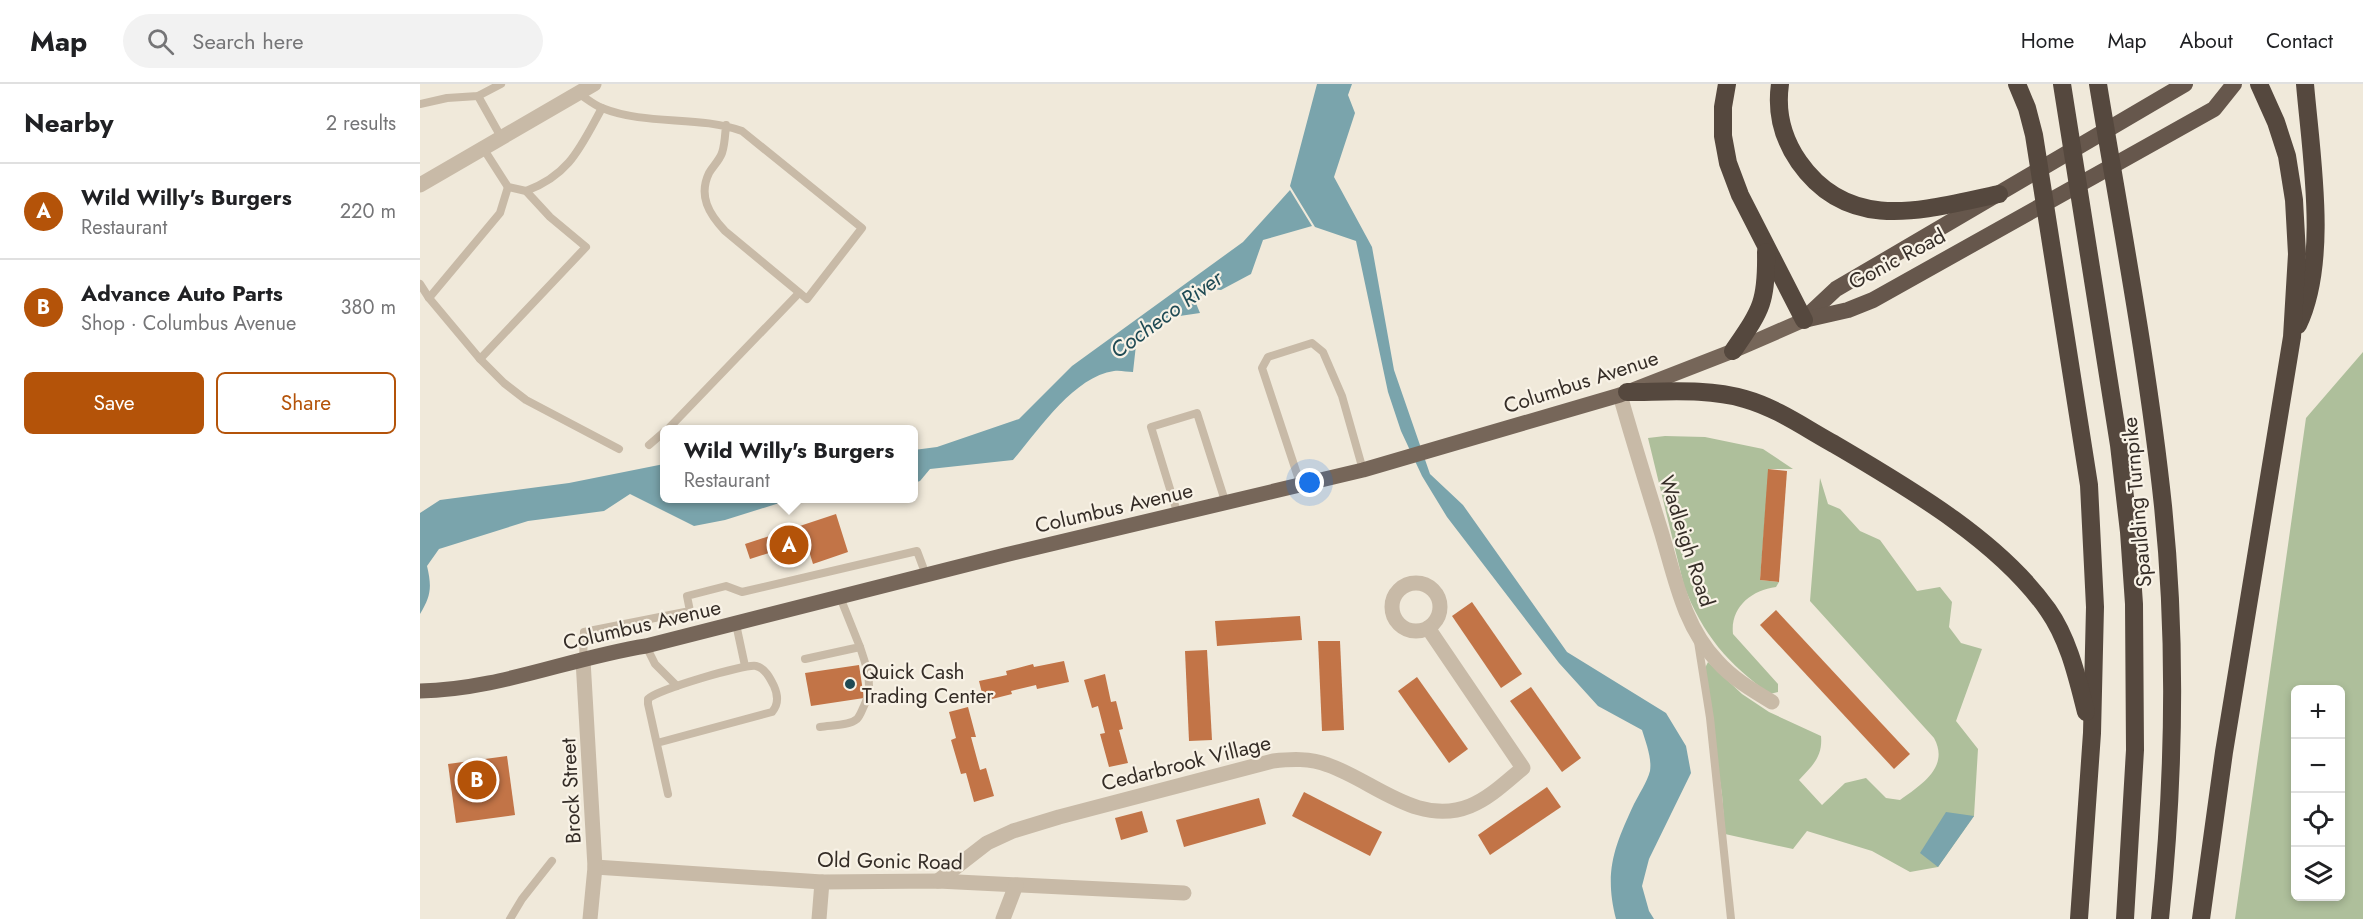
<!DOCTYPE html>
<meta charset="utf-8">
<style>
body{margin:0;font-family:Jost,sans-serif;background:#f2f2f2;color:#202124}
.controls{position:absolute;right:18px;bottom:18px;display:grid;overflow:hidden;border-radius:9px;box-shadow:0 3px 9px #0003}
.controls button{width:54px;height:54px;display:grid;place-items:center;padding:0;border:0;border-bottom:2px solid #e0e0e0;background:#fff;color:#202124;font:30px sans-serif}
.you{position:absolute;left:890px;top:399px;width:21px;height:21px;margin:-15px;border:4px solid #fff;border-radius:50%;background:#1a73e8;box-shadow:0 0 0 9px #1a73e833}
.badge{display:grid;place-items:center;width:39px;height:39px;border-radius:50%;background:#b45309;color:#fff;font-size:20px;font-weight:700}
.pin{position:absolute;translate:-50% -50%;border:3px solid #fff;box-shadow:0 2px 6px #0006}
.popup{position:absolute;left:240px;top:341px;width:258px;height:78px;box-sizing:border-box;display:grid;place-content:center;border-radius:9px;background:#fff;filter:drop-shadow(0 2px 4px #0005);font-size:20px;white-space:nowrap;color:#757577}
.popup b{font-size:22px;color:#202124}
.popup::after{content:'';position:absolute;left:50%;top:100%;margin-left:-12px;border:12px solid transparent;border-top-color:#fff}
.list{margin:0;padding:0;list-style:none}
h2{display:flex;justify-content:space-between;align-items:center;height:78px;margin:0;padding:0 24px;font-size:26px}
h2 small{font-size:20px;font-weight:400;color:#757577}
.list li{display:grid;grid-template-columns:39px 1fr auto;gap:18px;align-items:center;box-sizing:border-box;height:96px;padding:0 24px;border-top:2px solid #e0e0e0}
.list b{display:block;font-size:22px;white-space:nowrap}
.list p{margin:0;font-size:20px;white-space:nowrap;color:#757577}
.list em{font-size:20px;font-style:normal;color:#757577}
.actions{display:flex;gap:12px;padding:18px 24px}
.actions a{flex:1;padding:14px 0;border:2px solid #b45309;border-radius:9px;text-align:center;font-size:21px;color:#b45309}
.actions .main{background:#b45309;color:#fff}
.icon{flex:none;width:33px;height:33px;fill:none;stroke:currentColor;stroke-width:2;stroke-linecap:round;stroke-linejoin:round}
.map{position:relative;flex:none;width:1943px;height:835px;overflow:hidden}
header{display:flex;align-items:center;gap:36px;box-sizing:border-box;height:84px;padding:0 30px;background:#fff;border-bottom:2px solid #e0e0e0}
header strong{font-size:28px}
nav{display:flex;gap:33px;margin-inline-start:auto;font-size:21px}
.search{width:420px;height:54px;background:#f2f2f2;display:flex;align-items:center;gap:15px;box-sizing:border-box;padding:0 21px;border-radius:33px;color:#757577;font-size:22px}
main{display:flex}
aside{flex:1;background:#fff}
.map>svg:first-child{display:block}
</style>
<header>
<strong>Map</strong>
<div class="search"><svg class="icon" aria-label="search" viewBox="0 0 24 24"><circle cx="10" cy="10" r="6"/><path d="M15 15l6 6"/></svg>Search here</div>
<nav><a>Home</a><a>Map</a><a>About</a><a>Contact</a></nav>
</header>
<main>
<aside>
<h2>Nearby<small>2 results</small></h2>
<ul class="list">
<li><span class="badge">A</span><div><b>Wild Willy's Burgers</b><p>Restaurant</p></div><em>220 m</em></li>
<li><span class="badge">B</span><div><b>Advance Auto Parts</b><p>Shop · Columbus Avenue</p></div><em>380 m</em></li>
</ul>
<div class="actions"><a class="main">Save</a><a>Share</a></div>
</aside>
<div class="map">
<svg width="1943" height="835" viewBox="0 0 1943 835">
<rect width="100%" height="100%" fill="#f0e9da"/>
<g fill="#aebf9b" fill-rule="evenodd">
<path d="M 1943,268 L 1943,835 L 1815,835 L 1886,334 ZM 1876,606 L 1920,606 L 1920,812 L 1876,812 Z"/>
<path d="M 1245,352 L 1285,353 L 1343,365 L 1373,385 L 1349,385 L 1340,496 L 1359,498 L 1356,503 C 1331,506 1310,524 1313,550 L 1358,600 L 1358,608 L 1350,610 C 1308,580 1283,551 1264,502 L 1228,354 Z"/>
<path d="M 1400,394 L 1408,420 L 1420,425 L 1440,447 L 1460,456 L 1497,507 L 1520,503 L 1532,518 L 1529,543 L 1541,559 L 1562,565 L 1536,637 L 1558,665 L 1554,732 L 1518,783 L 1490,788 L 1452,767 L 1387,747 L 1373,765 L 1305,750 L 1302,711 L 1284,586 L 1288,578 L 1322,610 L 1349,628 L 1401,652 C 1403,673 1392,682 1379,696 L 1402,721 L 1425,699 L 1446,694 L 1466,714 L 1480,716 C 1501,701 1530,683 1514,654 L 1390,517 Z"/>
</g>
<g fill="#7aa4ac">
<path d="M 897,0 L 932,0 L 928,11 L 935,29 L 914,93 L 952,163 L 974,286 L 1010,390 L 1043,421 L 1147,568 L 1246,629 L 1266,662 L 1271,689 L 1229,775 L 1222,802 L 1229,827 L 1234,835 L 1196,835 C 1184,788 1194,763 1214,720 C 1219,710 1227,698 1230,687 C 1232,674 1226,659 1222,646 L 1178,622 L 1139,579 L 1027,433 L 1002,392 L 981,347 L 968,308 L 936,157 L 895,143 L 870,102 Z"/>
<path d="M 870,106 L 892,142 L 843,156 L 831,190 L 801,206 L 790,205 L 775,217 L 780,229 L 746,234 L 716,261 L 713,288 C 707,288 700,286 694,287 C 653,293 618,347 593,376 L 510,385 L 500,397 L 494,399 L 494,366 L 517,363 L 599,335 L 652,282 L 823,158 Z"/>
<path d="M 244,380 L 244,414 L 372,415 L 305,436 L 274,442 L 210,410 L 184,427 L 108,437 L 19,465 L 7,482 C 12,503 11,512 0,530 L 0,429 L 20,416 L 149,399 Z"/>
<path d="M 1526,728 L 1554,732 L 1518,783 L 1500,769 Z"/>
</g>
<g fill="#c27447">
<path d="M 1348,385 L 1367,387 L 1359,498 L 1340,496 Z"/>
<path d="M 416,430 L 428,468 L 393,480 L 389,467 L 363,475 L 361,465 L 330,475 L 325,460 Z"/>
<path d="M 1052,518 L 1102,590 L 1081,604 L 1032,532 Z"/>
<path d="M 1356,526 L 1490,670 L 1474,685 L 1340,541 Z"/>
<path d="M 880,532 L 882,556 L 797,562 L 795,537 Z"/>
<path d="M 898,557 L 920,557 L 924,646 L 902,647 Z"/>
<path d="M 787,566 L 792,656 L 769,657 L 765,567 Z"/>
<path d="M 644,577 L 649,598 L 617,605 L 616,601 L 591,607 L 592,610 L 564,617 L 559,597 L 587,591 L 586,587 L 613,580 L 614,583 Z"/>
<path d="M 439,581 L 444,614 L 391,622 L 385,589 Z"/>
<path d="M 685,590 L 691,618 L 696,617 L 703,645 L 699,646 L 708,679 L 689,683 L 680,650 L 685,649 L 678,622 L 672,624 L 664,596 Z"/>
<path d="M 997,593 L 1048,665 L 1029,679 L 978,607 Z"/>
<path d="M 1111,603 L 1161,674 L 1142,688 L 1090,617 Z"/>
<path d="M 548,623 L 556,653 L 551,653 L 560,686 L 566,684 L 574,712 L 554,718 L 546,689 L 541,690 L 531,656 L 536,654 L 529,628 Z"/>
<path d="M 87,672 L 95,731 L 36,739 L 28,680 Z"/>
<path d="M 1127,703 L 1141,723 L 1070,771 L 1058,751 Z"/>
<path d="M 884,708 L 962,748 L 950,772 L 872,732 Z"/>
<path d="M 839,714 L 846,740 L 764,763 L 756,736 Z"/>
<path d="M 722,727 L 728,748 L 701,756 L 695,734 Z"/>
</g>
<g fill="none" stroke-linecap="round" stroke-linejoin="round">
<g stroke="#c8baa7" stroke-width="8">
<path d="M 158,9 C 166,14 174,21 182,24 C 227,42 278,31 322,47 L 442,144 L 387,215 L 305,147 C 289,130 278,112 289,89 C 293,82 299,77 302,69 C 305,60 305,51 306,41"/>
<path d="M 58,12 L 81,53"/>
<path d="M 0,20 L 27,14 L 58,12 L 81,0"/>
<path d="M 106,107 C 150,91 161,62 182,24"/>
<path d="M 0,200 L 9,214 L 60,275 L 166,163 L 130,133 L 106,107 L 88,103 L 63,64"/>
<path d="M 9,214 L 80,129 L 88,103"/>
<path d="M 60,275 L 84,299 L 106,316 L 199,365"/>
<path d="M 247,346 L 379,209"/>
<path d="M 229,361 L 244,348"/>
<path d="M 881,402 L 842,284 L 848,273 L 892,259 L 903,268 L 922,312 L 943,386"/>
<path d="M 758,431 L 731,343 L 777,329 L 806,420"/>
<path d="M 316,540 L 325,582"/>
<path d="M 1278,558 L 1290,634 L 1311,835"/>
<path d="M 226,562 L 235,580 L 257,602"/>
<path d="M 385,575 L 440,563 L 420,513"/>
<path d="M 163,576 L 164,548 L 270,527 L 267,512 L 306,502 L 322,508 L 497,467 L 506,491"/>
<path d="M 400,643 C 411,641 429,642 437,635 C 440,632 442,626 444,622 C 454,601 447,584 440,563"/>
<path d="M 237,659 L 352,628 C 359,620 358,611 354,602 C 350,594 345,584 336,582 C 324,580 236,606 228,615 L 228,620 L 248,710"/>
<path d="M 90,835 L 102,815 L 132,777"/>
</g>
<g stroke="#c8baa7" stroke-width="15">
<path d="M 1200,311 C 1213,357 1227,402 1241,447 C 1255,493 1263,541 1297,577 C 1312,594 1332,606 1352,618"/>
<circle cx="996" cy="523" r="24"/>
<path d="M 175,783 L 402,798 L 518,797 L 764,809"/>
<path d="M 518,797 L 567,759 L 593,747 L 639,733 L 853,677 C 871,675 890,674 908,681 C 954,697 998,743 1050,722 C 1070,714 1087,697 1103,684 L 1008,544"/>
<path d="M 399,835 L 402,798"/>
<path d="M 583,835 L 596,801"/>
</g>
<g stroke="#c8baa7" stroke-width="15">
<path d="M 0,101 L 174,0"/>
<path d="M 163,576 L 175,783 L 170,835"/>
</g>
<path stroke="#766659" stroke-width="15" d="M 0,607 C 77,606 150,574 226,562 L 585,471 L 943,386 L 1200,311 L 1313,267 L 1384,236"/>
<g stroke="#66574c" stroke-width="16">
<path d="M 1384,235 L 1416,205 L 1765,0"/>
<path d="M 1384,236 L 1428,226 L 1453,216 L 1794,25 L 1814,0"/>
</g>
<g stroke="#55483e" stroke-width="18">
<path d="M 1307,0 L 1303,23 L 1303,52 L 1308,79 L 1320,111 L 1384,236"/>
<path d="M 1360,0 C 1356,28 1363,55 1379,78 C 1430,151 1506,125 1579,110"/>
<path d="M 1597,0 L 1607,24 L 1614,51 L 1669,401 L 1675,523 L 1672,649 L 1659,835"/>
<path d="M 1642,0 L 1699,361 L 1709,448 L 1714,520 L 1715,666 L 1705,835"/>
<path d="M 1678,0 C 1701,140 1728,280 1743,422 C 1757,559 1754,699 1740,835"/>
<path d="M 1878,241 C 1909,176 1891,71 1885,0"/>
<path d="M 1313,267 C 1341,226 1347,219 1346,168"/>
<path d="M 1207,308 C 1246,308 1287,304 1325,315 C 1357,324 1385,344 1414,360 C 1487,403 1579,456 1628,526 C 1649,556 1657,593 1666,628"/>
<path d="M 1781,835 L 1804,668 L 1872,253 L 1877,170 L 1874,116 L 1867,72 L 1856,38 L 1839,0"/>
</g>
</g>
<circle fill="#1e4a54" stroke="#f8f2e6" stroke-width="2" cx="430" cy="600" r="6"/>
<g text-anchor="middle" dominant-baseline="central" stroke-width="4.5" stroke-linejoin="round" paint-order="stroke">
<g font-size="21" fill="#352d27" stroke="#f8f2e6">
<text transform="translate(1477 175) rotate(-28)">Gonic Road</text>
<text transform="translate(1161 298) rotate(-18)">Columbus Avenue</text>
<text transform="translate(1717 418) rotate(-95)">Spaulding Turnpike</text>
<text transform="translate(694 424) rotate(-13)">Columbus Avenue</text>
<text transform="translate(1267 457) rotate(72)">Wadleigh Road</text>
<text transform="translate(222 541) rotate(-13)">Columbus Avenue</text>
<text transform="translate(766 679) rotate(-14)">Cedarbrook Village</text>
<text transform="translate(151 707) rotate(-93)">Brock Street</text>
<text transform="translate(470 777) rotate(1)">Old Gonic Road</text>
</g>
<g font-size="21" fill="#352d27" stroke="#f8f2e6" text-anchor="start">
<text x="442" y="588">Quick Cash<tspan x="442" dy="24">Trading Center</tspan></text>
</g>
<g font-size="22" font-style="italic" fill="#1e4a54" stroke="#f8f2e6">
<text transform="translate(746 230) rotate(-36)">Cocheco River</text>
</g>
</g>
</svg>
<div class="controls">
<button>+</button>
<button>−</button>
<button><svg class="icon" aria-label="locate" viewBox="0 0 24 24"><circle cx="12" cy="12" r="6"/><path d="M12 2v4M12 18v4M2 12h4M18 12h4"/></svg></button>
<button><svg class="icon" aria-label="layers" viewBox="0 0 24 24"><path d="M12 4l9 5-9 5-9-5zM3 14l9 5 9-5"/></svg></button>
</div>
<div class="you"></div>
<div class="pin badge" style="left:369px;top:461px">A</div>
<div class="popup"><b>Wild Willy's Burgers</b>Restaurant</div>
<div class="pin badge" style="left:57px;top:696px">B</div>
</div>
</main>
